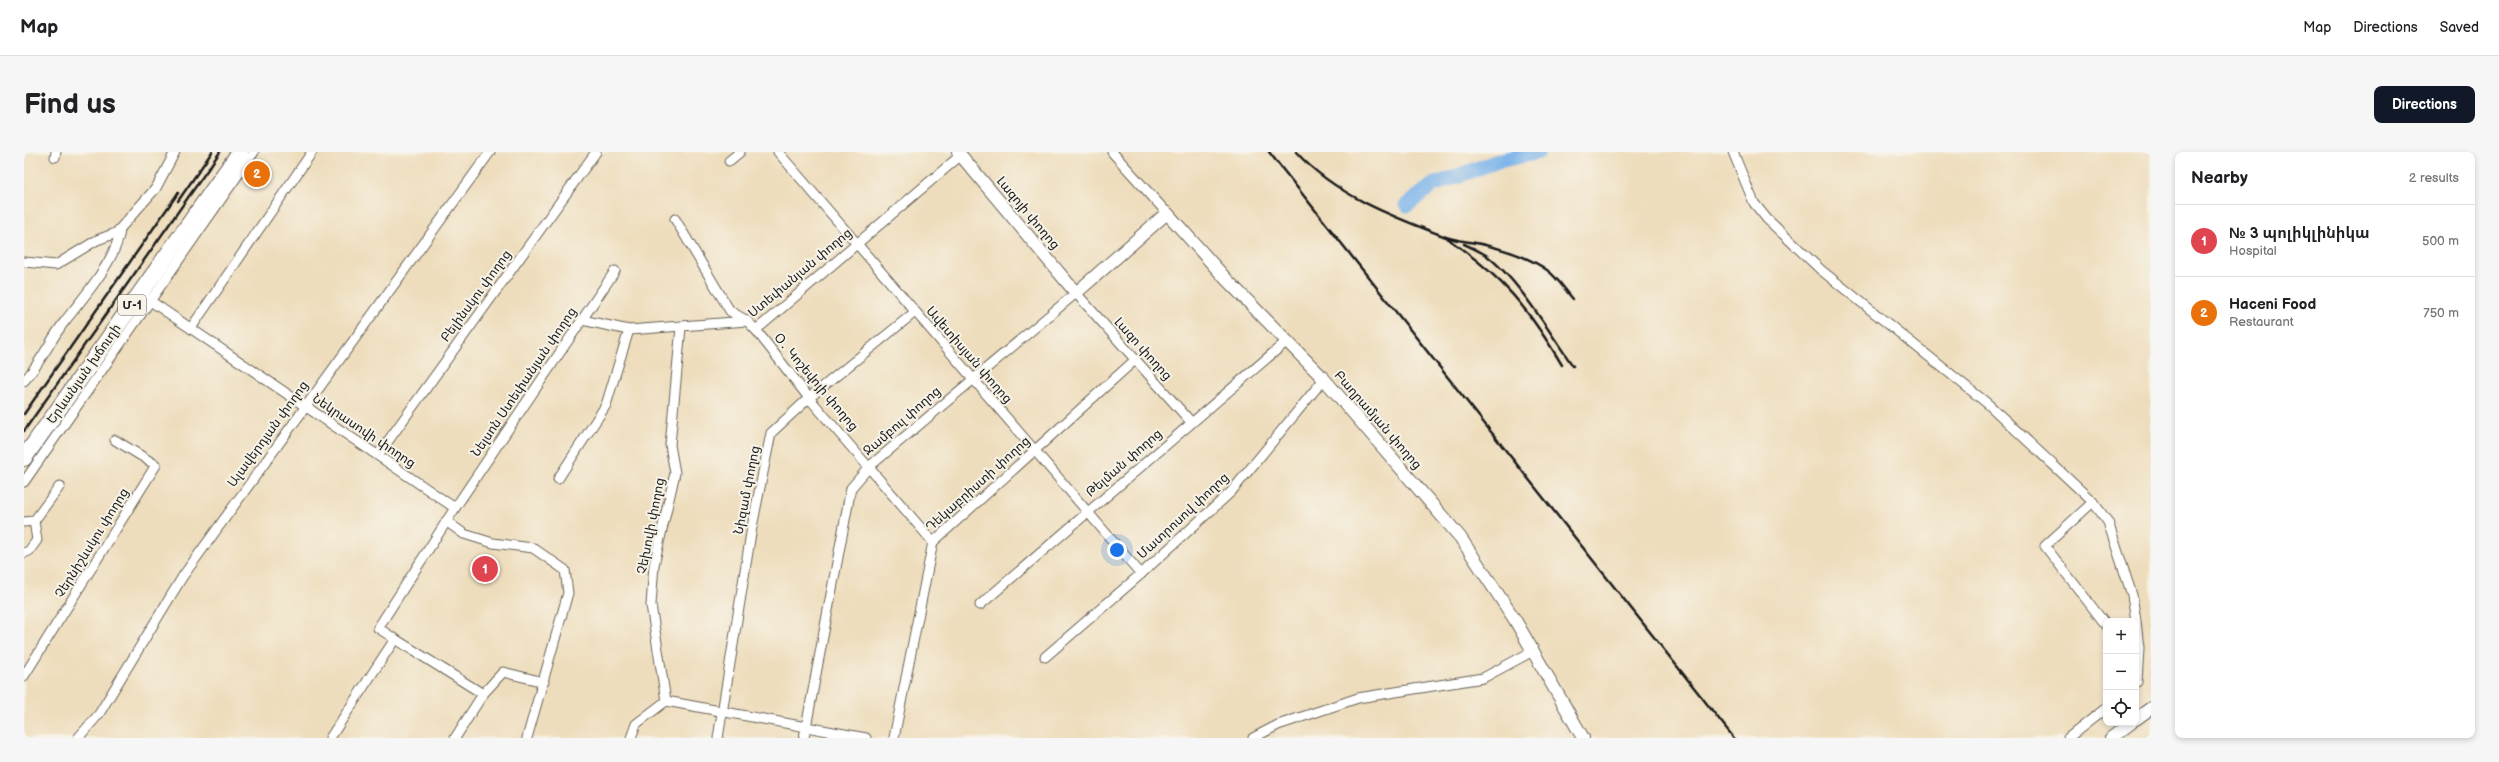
<!DOCTYPE html>
<meta charset="utf-8">
<style>
body{margin:0;font-family:"Balsamiq Sans","Noto Sans Armenian",sans-serif;background:#f6f6f6;color:#202124}
.controls{position:absolute;right:12px;bottom:12px;display:grid;overflow:hidden;border-radius:8px;box-shadow:0 2px 6px #0003}
.controls button{width:36px;height:36px;display:grid;place-items:center;padding:0;border:0;border-bottom:1px solid #e0e0e0;background:#fff;color:#202124;font:20px sans-serif}
.you{position:absolute;left:1093px;top:398px;width:14px;height:14px;margin:-10px;border:3px solid #fff;border-radius:50%;background:#1a73e8;box-shadow:0 0 0 6px #1a73e833}
.badge{display:grid;place-items:center;width:26px;height:26px;border-radius:50%;background:#111827;color:#fff;font-size:13px;font-weight:700}
.pin{position:absolute;translate:-50% -50%;border:2px solid #fff;box-shadow:0 1px 4px #0006}
.list{margin:0;padding:0;list-style:none}
h2{display:flex;justify-content:space-between;align-items:center;height:52px;margin:0;padding:0 16px;font-size:17px}
h2 small{font-size:13px;font-weight:400;color:#757577}
.list li{display:grid;grid-template-columns:26px 1fr auto;gap:12px;align-items:center;box-sizing:border-box;height:72px;padding:0 16px;border-top:1px solid #e0e0e0}
.list b{display:block;font-size:15px;white-space:nowrap}
.list p{margin:0;font-size:13px;white-space:nowrap;color:#757577}
.list em{font-size:13px;font-style:normal;color:#757577}
.icon{flex:none;width:22px;height:22px;fill:none;stroke:currentColor;stroke-width:2;stroke-linecap:round;stroke-linejoin:round}
.map{position:relative;flex:none;width:2127px;height:586px;overflow:hidden;border-radius:8px}
header{display:flex;align-items:center;gap:24px;box-sizing:border-box;height:56px;padding:0 20px;background:#fff;border-bottom:1px solid #e0e0e0}
header strong{font-size:19px}
nav{display:flex;gap:22px;margin-inline-start:auto;font-size:14px}
.intro{display:flex;align-items:center;justify-content:space-between;box-sizing:border-box;height:96px;padding:0 24px}
h1{margin:0;font-size:28px}
.button{padding:10px 18px;border-radius:8px;background:#111827;color:#fff;font-size:14px;font-weight:700}
main{display:flex;gap:24px;padding:0 24px}
aside{flex:1;background:#fff;border-radius:8px;box-shadow:0 2px 6px #0003}
.map>svg:first-child{display:block}
</style>
<header>
<strong>Map</strong>
<nav><a>Map</a><a>Directions</a><a>Saved</a></nav>
</header>
<div class="intro"><h1>Find us</h1><a class="button">Directions</a></div>
<main>
<div class="map">
<svg width="2127" height="586" viewBox="0 0 2127 586">
<rect width="100%" height="100%" fill="#f7f3e8"/>
<filter id="ink" filterUnits="userSpaceOnUse"><feTurbulence type="fractalNoise" baseFrequency=".025" numOctaves="2"/><feDisplacementMap in="SourceGraphic" scale="8" xChannelSelector="R" yChannelSelector="G"/><feConvolveMatrix kernelMatrix="1 2 1 2 8 2 1 2 1" color-interpolation-filters="sRGB"/></filter>
<filter id="wash" filterUnits="userSpaceOnUse"><feTurbulence type="fractalNoise" baseFrequency=".012" numOctaves="4" result="noise"/><feDisplacementMap in="SourceGraphic" scale="16" xChannelSelector="R" yChannelSelector="G"/><feGaussianBlur stdDeviation="0.9" result="paint"/><feColorMatrix in="noise" values="0 0 0 0 0 0 0 0 0 0 0 0 0 0 0 0 0 1.4 0 .05"/><feComposite in="paint" operator="in"/></filter>
<g filter="url(#wash)">
<rect width="100%" height="100%" fill="#eeddbc"/>
<g fill="none" stroke-linecap="round" stroke-linejoin="round">
<path stroke="#7bb3ea" stroke-width="15" d="M 1383,53 L 1409,33 L 1474,9 L 1515,0"/>
</g>
</g>
<g filter="url(#ink)">
<g fill="none" stroke-linecap="round" stroke-linejoin="round">
<g stroke="#666054" stroke-width="11">
<g id="minor">
<path d="M 754,0 L 1117,422"/>
<path d="M 1088,0 L 1143,61"/>
<path d="M 1709,0 L 1730,51 L 1743,67 L 1797,118 L 1964,252 L 2069,350 L 2021,394 L 2082,473"/>
<path d="M 31,5 L 32,0"/>
<path d="M 705,9 L 716,0"/>
<path d="M 651,67 L 706,159 L 723,169"/>
<path d="M 0,110 L 32,113 L 73,88 L 92,81 L 132,36 L 151,0"/>
<path d="M 122,146 L 431,356"/>
<path d="M 558,168 L 605,178 L 723,169 L 732,178 L 937,3"/>
<path d="M 167,176 L 288,0"/>
<path d="M 732,178 L 785,246 L 909,390"/>
<path d="M 0,229 C 17,211 26,188 41,169 C 59,146 93,107 96,78"/>
<path d="M 354,303 L 572,0"/>
<path d="M 534,327 L 582,253 L 605,178"/>
<path d="M 0,330 L 230,0"/>
<path d="M 2069,350 L 2084,370 L 2108,443 L 2112,469"/>
<path d="M 10,369 L 36,334"/>
<path d="M 422,369 L 440,382 L 469,391 L 509,396 L 541,418 L 544,441 L 503,586"/>
<path d="M 0,370 L 10,369 L 13,388 L 5,399 L 0,401"/>
<path d="M 956,453 L 1263,189"/>
<path d="M 2112,470 L 2115,496 L 2113,530"/>
<path d="M 371,487 L 459,542 L 431,586"/>
<path d="M 1021,505 L 1117,422 L 1207,340 L 1300,227"/>
<path d="M 0,524 L 132,313 L 91,288"/>
<path d="M 459,542 L 479,520 L 520,530"/>
<path d="M 642,549 L 627,453 L 630,413 L 651,321 L 646,293 L 657,175"/>
<path d="M 642,549 L 842,586"/>
<path d="M 54,586 L 75,562 L 159,424 L 466,0"/>
<path d="M 306,586 L 371,487 L 354,476 L 431,356 L 591,119"/>
<path d="M 607,586 L 612,572 L 642,549"/>
<path d="M 694,586 L 728,375 L 747,281 L 785,246 L 891,160"/>
<path d="M 780,586 L 827,336 L 846,314 L 1052,141 L 1167,270"/>
<path d="M 870,586 L 909,390 L 1111,208"/>
<path d="M 1229,586 L 1254,573 L 1334,546 L 1459,526 L 1509,499"/>
<path d="M 2044,586 L 2082,556"/>
</g>
</g>
<g stroke="#666054" stroke-width="14">
<g id="tertiary">
<path d="M 934,0 L 1052,141 L 1143,61 L 1202,127 L 1300,227 L 1436,385 L 1491,468 L 1559,586"/>
<path d="M 2112,567 L 2127,556"/>
<path d="M 2087,586 L 2107,571"/>
</g>
</g>
<g stroke="#666054" stroke-width="18">
<path id="trunk" d="M 0,306 L 216,0"/>
</g>
<use href="#minor" stroke="#fff" stroke-width="9"/>
<use href="#tertiary" stroke="#fff" stroke-width="12"/>
<use href="#trunk" stroke="#fff" stroke-width="16"/>
<g stroke="#1c1c1c" stroke-width="2.5">
<path d="M 1245,0 L 1710,586"/>
<path d="M 1272,0 C 1311,43 1369,65 1422,85 C 1434,89 1448,90 1461,93 C 1482,98 1505,105 1523,118 C 1533,125 1541,138 1549,147"/>
<path d="M 154,49 L 188,0"/>
<path d="M 1424,87 C 1479,125 1504,156 1538,213"/>
<path d="M 1440,92 C 1447,95 1455,99 1462,103 C 1495,128 1525,180 1549,214"/>
<path d="M 0,262 L 154,41"/>
<path d="M 0,279 L 196,0"/>
</g>
</g>
</g>
<g text-anchor="middle" dominant-baseline="central" stroke-width="4" stroke-linejoin="round" paint-order="stroke">
<rect fill="#f7f3e8" stroke="#5e5c59" stroke-width="1" x="94" y="143" width="28" height="20" rx="3"/>
<g font-size="12" font-weight="bold" fill="#1c1c1c">
<text x="108" y="153">Մ-1</text>
</g>
<g font-size="13" fill="#1c1c1c" stroke="#f7f3e8">
<text transform="translate(1004 61) rotate(50)">Լազոյի փողոց</text>
<text transform="translate(776 121) rotate(-40)">Ստեփանյան փողոց</text>
<text transform="translate(452 144) rotate(-54)">Բելինսկու փողոց</text>
<text transform="translate(1119 197) rotate(48)">Լազո փողոց</text>
<text transform="translate(945 203) rotate(49)">Ավետիսյան փողոց</text>
<text transform="translate(60 222) rotate(-55)">Երևանյան խճուղի</text>
<text transform="translate(500 230) rotate(-56)">Նելսոն Ստեփանյան փողոց</text>
<text transform="translate(792 230) rotate(50)">Օ․ Կոշեվոյի փողոց</text>
<text transform="translate(1354 268) rotate(49)">Բաղրամյան փողոց</text>
<text transform="translate(878 269) rotate(-41)">Ջամբուլ փողոց</text>
<text transform="translate(340 279) rotate(34)">Նեկրասովի փողոց</text>
<text transform="translate(244 282) rotate(-54)">Ալավերդյան փողոց</text>
<text transform="translate(1100 311) rotate(-41)">Թելման փողոց</text>
<text transform="translate(954 332) rotate(-42)">Դեկաբրիստի փողոց</text>
<text transform="translate(723 338) rotate(-79)">Նիզամ փողոց</text>
<text transform="translate(1159 364) rotate(-43)">Մատրոսով փողոց</text>
<text transform="translate(627 374) rotate(-79)">Չեխովի փողոց</text>
<text transform="translate(68 391) rotate(-58)">Չերնիշևսկու փողոց</text>
</g>
</g>
</svg>
<div class="controls">
<button>+</button>
<button>−</button>
<button><svg class="icon" aria-label="locate" viewBox="0 0 24 24"><circle cx="12" cy="12" r="6"/><path d="M12 2v4M12 18v4M2 12h4M18 12h4"/></svg></button>
</div>
<div class="you"></div>
<div class="pin badge" style="left:461px;top:417px;background:#e0444e">1</div>
<div class="pin badge" style="left:233px;top:22px;background:#e8710a">2</div>
</div>
<aside>
<h2>Nearby<small>2 results</small></h2>
<ul class="list">
<li><span class="badge" style="background:#e0444e">1</span><div><b>№ 3 պոլիկլինիկա</b><p>Hospital</p></div><em>500 m</em></li>
<li><span class="badge" style="background:#e8710a">2</span><div><b>Haceni Food</b><p>Restaurant</p></div><em>750 m</em></li>
</ul>
</aside>
</main>
